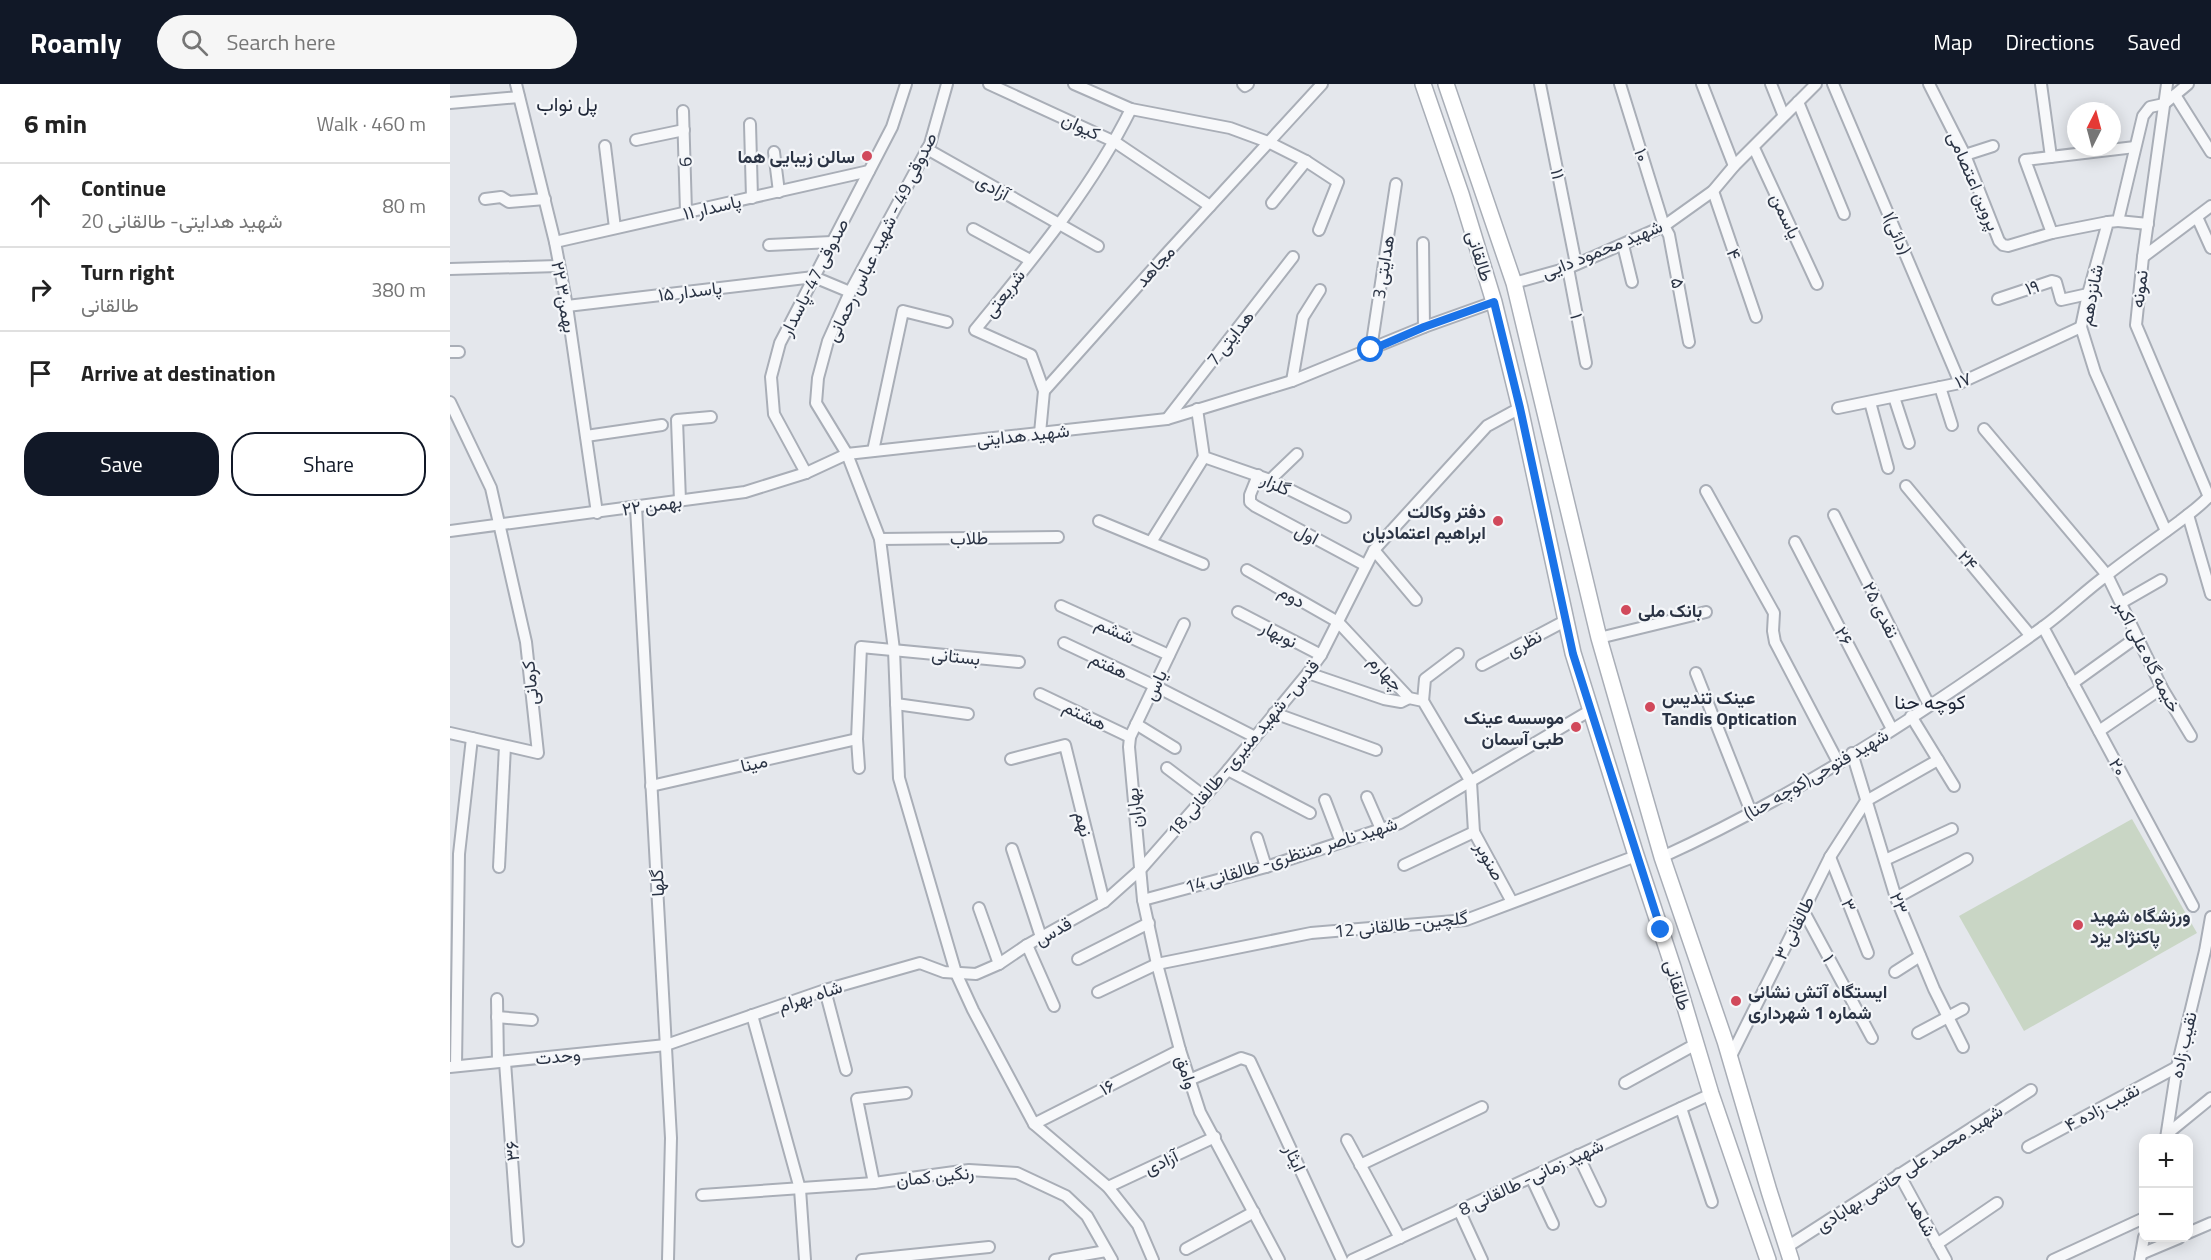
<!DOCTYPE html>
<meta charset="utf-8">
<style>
body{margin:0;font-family:"Titillium Web",Vazirmatn,sans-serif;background:#f6f6f6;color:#222}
.controls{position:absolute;right:18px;bottom:18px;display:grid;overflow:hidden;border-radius:12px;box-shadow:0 3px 15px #0003}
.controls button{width:54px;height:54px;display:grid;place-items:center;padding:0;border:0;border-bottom:2px solid #e0e0e0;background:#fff;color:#222;font:30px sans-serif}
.compass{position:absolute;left:1617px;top:18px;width:54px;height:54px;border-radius:50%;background:#fff;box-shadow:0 3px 15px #0003;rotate:6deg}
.stop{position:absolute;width:18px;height:18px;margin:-14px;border:4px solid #1a73e8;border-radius:50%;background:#fff}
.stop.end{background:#1a73e8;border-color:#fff;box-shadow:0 2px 6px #0008}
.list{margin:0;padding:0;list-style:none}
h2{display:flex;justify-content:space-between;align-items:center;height:78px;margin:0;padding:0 24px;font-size:26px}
h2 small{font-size:20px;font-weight:400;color:#767676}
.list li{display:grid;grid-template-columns:39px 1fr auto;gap:18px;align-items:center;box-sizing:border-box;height:84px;padding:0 24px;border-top:2px solid #e0e0e0}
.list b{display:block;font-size:22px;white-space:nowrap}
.list p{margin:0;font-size:20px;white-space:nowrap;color:#767676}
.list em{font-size:20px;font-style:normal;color:#767676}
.actions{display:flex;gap:12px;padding:18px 24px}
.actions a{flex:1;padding:14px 0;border:2px solid #111827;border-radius:24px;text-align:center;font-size:21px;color:#111827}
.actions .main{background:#111827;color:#fff}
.icon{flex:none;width:33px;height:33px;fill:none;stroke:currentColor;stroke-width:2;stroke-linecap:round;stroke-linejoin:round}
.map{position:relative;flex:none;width:1761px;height:1176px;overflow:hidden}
header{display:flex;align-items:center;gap:36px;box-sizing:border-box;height:84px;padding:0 30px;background:#111827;color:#fff}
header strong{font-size:28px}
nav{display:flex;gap:33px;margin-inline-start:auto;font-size:21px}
.search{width:420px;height:54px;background:#f6f6f6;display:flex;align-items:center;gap:15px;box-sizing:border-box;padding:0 21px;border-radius:33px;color:#767676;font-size:22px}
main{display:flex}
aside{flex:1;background:#fff}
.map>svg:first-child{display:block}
</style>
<header>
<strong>Roamly</strong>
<div class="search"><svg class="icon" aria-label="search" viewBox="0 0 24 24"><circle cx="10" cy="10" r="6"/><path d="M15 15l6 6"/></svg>Search here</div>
<nav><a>Map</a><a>Directions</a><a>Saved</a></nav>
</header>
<main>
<aside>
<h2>6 min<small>Walk · 460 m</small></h2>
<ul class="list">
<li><svg class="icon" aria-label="ahead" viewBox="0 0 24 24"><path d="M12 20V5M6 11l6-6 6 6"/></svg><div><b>Continue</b><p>شهید هدایتی- طالقانی 20</p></div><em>80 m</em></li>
<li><svg class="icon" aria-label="right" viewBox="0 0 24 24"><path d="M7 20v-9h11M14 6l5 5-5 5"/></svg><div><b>Turn right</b><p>طالقانی</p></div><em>380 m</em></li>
<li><svg class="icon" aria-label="arrive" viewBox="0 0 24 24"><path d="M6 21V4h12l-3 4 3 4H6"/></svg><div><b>Arrive at destination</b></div></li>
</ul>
<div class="actions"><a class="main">Save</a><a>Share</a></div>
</aside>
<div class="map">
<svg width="1761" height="1176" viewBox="0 0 1761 1176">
<rect width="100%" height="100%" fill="#e4e7ec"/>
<path fill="#c9d6c5" d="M 1682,735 L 1747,849 L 1574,947 L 1509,832 Z"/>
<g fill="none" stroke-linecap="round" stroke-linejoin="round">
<g stroke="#a9aeb7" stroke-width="14">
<g id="minor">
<path d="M 66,0 L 105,158 L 117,222 L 147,429"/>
<path d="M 497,0 L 480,60 L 400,208 L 378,257 L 368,294 L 366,319 L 397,370 L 430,455 L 444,566 L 449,694 L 506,889 L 523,926 L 584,1040 L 658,1103 L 688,1141 L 703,1176"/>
<path d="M 539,0 L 665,58 L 760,122"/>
<path d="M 624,0 L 681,25 L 780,44 L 818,58 L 856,77 L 888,98 L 869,146"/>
<path d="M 793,0 L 795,2 L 798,0"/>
<path d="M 1090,0 L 1126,180"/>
<path d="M 1170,0 L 1214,142 L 1219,151 L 1239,258"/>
<path d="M 1252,0 L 1284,82"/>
<path d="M 1321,0 L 1333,30"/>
<path d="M 1383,0 L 1510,299"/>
<path d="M 1479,0 L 1515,71 L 1549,157 L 1553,161 L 1558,162 L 1602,149 L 1658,138"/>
<path d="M 1591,0 L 1601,73"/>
<path d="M 1717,0 L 1693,173 L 1686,241 L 1759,413"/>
<path d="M 1725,11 L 1761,68"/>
<path d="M 1348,18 L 1394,130"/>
<path d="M 0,19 L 69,13"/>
<path d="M 233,27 L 236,128"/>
<path d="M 300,40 L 302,114"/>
<path d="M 186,56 L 234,46"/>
<path d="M 155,62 L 165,144"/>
<path d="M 1304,64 L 1367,200"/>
<path d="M 477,65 L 648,162"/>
<path d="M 324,68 L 329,108"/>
<path d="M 1515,71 L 1543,62"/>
<path d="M 1263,107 L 1306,233"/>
<path d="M 35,115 L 51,113 L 59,118 L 95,115"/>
<path d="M 822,119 L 856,77"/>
<path d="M 1747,133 L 1761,164"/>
<path d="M 1668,137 L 1698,140"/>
<path d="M 523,145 L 580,176"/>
<path d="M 1602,149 L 1575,76 L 1685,63"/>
<path d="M 105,158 L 419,87"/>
<path d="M 973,159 L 974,243"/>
<path d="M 319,161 L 382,158"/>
<path d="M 1173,161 L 1182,198"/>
<path d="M 1693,173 L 1761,122"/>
<path d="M 1118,184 L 1136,279"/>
<path d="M 0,185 L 108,182"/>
<path d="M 1064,199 L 1118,184 L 1214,142 L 1263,107 L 1284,82 L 1366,0"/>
<path d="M 1548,215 L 1602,197 L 1606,198 L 1611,216 L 1638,210"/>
<path d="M 117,222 L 364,193 L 400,208"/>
<path d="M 921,265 L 946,100"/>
<path d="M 0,268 L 9,268"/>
<path d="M 842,297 L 853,233 L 870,206"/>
<path d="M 1490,303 L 1502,341"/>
<path d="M 594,307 L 718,168 L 872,0"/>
<path d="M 1444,313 L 1459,359"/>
<path d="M 0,318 L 41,404 L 76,558 L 88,669 L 0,649"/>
<path d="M 1420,318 L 1438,384"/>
<path d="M 1388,324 L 1510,299 L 1631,243"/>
<path d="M 747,325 L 754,373 L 820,396 L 895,433"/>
<path d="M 717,335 L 843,173"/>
<path d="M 1534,345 L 1657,491 L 1712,604 L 1741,652"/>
<path d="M 590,349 L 594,307 L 581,271 L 525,246 C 582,176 641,106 681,25"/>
<path d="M 136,352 L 212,341"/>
<path d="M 423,367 L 453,227 L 497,238"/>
<path d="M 356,389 L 324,330 L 321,293 L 330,259 L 442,43 L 456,0"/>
<path d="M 808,391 L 800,411 L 800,418 L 805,422 L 915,481"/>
<path d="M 820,396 L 847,370"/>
<path d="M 1456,402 L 1580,551"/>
<path d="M 1256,407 L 1324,529 L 1323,547 L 1325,558 L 1388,678"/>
<path d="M 230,417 L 227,336 L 261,333"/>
<path d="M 186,423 L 221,1054 L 218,1176"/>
<path d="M 1384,431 L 1479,621"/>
<path d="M 1738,431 L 1761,510"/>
<path d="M 649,437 L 753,480"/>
<path d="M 0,447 L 295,408 L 356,389 L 397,370 L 717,335 L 842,297 L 974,243 L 1044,218"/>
<path d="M 1716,447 L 1645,288 L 1631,243 L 1638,210 L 1658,138 L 1668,137 L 1693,32 L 1700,23 L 1714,20 L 1738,0"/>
<path d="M 430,455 L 608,453"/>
<path d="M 701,458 L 754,373"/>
<path d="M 1345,458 L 1442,645"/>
<path d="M 924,466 L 966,516"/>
<path d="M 797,486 L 888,538 L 959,614 L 973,617 L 1021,698 L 1024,748 L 1062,818"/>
<path d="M 1671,519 L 1711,496"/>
<path d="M 611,522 L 719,571"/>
<path d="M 788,528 L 871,571"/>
<path d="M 734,540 L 680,653 L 679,663 L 693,816 L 707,880 L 730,966 L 750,1028 L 829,1176"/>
<path d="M 1593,543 L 1743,822"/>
<path d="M 1149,554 L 1256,528"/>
<path d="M 614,559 L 705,602 L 805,653"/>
<path d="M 1032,581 L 1115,537"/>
<path d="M 858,589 L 934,615 L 951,618 L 959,614"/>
<path d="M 1246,589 L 1301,728"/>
<path d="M 1623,599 L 1687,553"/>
<path d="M 590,610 L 680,653"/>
<path d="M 973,617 L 975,595 L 1008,570"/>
<path d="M 446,620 L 518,630"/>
<path d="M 824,629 L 926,666"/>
<path d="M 1461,632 L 1504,702"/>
<path d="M 686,640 L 725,664"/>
<path d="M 1649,647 L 1712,604"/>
<path d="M 1402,669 L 1446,814 L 1484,905 L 1513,963"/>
<path d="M 561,675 L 615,661 L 654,818"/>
<path d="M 409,684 L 407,655 L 411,563 L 569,578"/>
<path d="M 717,684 L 754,712"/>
<path d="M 778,686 L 860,729"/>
<path d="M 201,702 L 407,655"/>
<path d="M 917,713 L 931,745"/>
<path d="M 875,716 L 891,758"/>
<path d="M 807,754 L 816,783"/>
<path d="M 562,765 L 591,853"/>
<path d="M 1212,773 C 1344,713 1476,628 1593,543 C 1615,527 1635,507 1657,491 C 1681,472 1706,455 1730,437 C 1740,429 1753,420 1761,410"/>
<path d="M 1380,773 L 1418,869"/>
<path d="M 1435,776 L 1502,745"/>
<path d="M 954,781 L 1024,748"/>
<path d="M 49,783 L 55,662"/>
<path d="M 1446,814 L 1517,775"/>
<path d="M 693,816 L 816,783 L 950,739 L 1141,626"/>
<path d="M 529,824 L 549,880"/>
<path d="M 1353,826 L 1422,954"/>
<path d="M 577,861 L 604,922"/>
<path d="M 628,875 L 699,839"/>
<path d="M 1445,888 L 1470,872"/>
<path d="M 375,906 L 396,986"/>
<path d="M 648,908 L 707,880 L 861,849 L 1016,836 L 1186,772"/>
<path d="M 47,915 L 48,978"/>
<path d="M 302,931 L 350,1105 L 355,1176"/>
<path d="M 47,933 L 82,936"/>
<path d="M 1468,949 L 1513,925"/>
<path d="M 1280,974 L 1380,773 L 1416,717 L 1488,676"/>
<path d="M 55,978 L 68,1157"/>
<path d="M 6,982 L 9,770 L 22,654"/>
<path d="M 0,983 L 216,961 L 375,906 L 470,879 L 494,888 L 526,890 L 549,880 L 577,861 L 654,818 L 691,785 L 778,686 L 858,589 L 871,571 L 924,466 L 1037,342 L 1070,324"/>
<path d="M 739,996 L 791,974 L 800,977 L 892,1176"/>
<path d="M 1175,999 L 1246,960"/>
<path d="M 1231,1024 L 1262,1118"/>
<path d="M 584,1040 L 730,966"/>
<path d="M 1717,1050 L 1761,1014"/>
<path d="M 1716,1054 L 1727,983 L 1755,867 L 1761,833"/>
<path d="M 897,1056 L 950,1154"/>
<path d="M 1578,1063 L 1727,983"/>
<path d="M 1128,1071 L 1150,1117"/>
<path d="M 910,1081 L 1032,1023"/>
<path d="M 1449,1090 L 1496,1176"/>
<path d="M 1081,1093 L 1103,1140"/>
<path d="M 424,1099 L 407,1015 L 456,1009"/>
<path d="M 658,1103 L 765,1053"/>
<path d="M 252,1111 L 424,1099 L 519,1086 L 567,1089 L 616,1112 L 637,1132 L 662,1176"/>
<path d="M 1009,1126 L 1032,1176"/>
<path d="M 1738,1149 L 1761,1139"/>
<path d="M 1487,1160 L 1547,1119"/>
<path d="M 1337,1163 L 1581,1006"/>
<path d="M 736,1165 L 804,1128"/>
<path d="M 1691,1170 L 1729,1154"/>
<path d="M 412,1176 L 539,1163"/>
<path d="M 605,1176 L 656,1167"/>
<path d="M 902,1176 L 1261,1010"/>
<path d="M 1603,1176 L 1694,1134"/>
<path d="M 1690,1176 L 1694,1153"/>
</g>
</g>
<g stroke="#a9aeb7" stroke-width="18">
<g id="secondary">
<path d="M 973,0 L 1011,110 L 1044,218 L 1070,324 L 1123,569 L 1185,768 L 1223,883 L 1261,1010 L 1318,1176"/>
<path d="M 996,0 L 1064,199 L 1149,554 L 1212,773 L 1275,957 L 1319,1107 L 1341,1176"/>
</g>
</g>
<use href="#minor" stroke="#f7f8fa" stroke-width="10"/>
<use href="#secondary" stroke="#fff" stroke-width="15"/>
</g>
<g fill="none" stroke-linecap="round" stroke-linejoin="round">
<path stroke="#1a73e8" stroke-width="8" d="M 921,266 L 974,243 L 1044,218 L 1070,324 L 1123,570 L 1211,846"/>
</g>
<g fill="#d1495b" stroke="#f4f6f9" stroke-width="2">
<circle cx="417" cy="72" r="6"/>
<circle cx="1048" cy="437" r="6"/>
<circle cx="1176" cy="526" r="6"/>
<circle cx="1200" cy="623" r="6"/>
<circle cx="1126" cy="643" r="6"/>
<circle cx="1628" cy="841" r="6"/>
<circle cx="1286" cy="917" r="6"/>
</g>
<g text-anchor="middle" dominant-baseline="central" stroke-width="4.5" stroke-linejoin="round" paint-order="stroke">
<g font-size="18" fill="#2b3445" stroke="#f4f6f9">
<text transform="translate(631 42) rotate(25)">کیوان</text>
<text transform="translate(1192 71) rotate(73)">۱۰</text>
<text transform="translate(235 78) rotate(-92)">6</text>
<text transform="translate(1108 90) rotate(78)">۱۱</text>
<text transform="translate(1524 97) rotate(67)">پروین اعتصامی</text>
<text transform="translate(543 103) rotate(29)">آزادی</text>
<text transform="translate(262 123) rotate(-13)">پاسدار ۱۱</text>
<text transform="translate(1336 132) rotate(65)">یاسمن</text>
<text transform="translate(1447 149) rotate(67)">۱(دائی)</text>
<text transform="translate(431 153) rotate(-64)">صدوقی 49 - شهید عباس رحمانی</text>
<text transform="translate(1152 165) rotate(-22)">شهید محمود دایی</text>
<text transform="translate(1284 170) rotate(71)">۴</text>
<text transform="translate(1030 172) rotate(73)">طالقانی</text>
<text transform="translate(705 182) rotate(-48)">مجاهد</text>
<text transform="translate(933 183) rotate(-81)">هدایتی 3</text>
<text transform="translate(364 193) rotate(-63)">صدوقی 47-پاسدار</text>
<text transform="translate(1228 199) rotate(80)">۵</text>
<text transform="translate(1582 203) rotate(-18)">۱۹</text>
<text transform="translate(1689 205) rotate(-83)">نمونه</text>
<text transform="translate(240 207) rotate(-7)">پاسدار ۱۵</text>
<text transform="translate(554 209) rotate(-52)">شریعتی</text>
<text transform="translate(1641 211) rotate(-79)">شانزدهم</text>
<text transform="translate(114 213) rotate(80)">۲۲ بهمن۳</text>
<text transform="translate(1127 232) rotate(79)">۱</text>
<text transform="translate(780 254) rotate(-52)">هدایتی 7</text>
<text transform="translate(1513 296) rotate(-20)">۱۷</text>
<text transform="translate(573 351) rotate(-6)">شهید هدایتی</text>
<text transform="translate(826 400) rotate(25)">گلزار</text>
<text transform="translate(202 421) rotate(-8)">۲۲ بهمن</text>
<text transform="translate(857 450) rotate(28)">اول</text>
<text transform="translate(519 454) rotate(-1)">طلاب</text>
<text transform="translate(1518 476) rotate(50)">۲۴</text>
<text transform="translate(842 512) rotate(30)">دوم</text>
<text transform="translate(1431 526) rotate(64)">۲۵ نقدی</text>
<text transform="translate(665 546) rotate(24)">ششم</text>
<text transform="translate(829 550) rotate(27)">نوبهار</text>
<text transform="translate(1394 552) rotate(62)">۲۶</text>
<text transform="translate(1074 559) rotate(-28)">نظری</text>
<text transform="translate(506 572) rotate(6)">بستانی</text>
<text transform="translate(1698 572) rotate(63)">خیمه گاه علی اکبر</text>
<text transform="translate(659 581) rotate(25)">هفتم</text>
<text transform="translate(936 589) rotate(47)">چهارم</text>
<text transform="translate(80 599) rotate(-96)">کرمانی</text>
<text transform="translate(705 601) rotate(-65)">یاس</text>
<text transform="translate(635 631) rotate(26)">هشتم</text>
<text transform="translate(793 664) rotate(-50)">قدس- شهید منیری- طالقانی 18</text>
<text transform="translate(304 679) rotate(-13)">مینا</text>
<text transform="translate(1668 683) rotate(62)">۲۰</text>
<text transform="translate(1366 690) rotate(-30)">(کوچه حنا)شهید فتوحی</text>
<text transform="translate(684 724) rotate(-97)">بهاران</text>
<text transform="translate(634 740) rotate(76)">نهم</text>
<text transform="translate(841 771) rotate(-17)">شهید ناصر منتظری- طالقانی 14</text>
<text transform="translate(1040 777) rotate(61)">صنوبر</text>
<text transform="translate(207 799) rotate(-93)">گلها</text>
<text transform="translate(1449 819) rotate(70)">۲۳</text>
<text transform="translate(1399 821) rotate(68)">۳</text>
<text transform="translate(951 840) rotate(-6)">گلچین- طالقانی 12</text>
<text transform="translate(1344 844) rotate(-64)">طالقانی ۳</text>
<text transform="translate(603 847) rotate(-29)">قدس</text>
<text transform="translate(1379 874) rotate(62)">۱</text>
<text transform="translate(1228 901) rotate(73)">طالقانی</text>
<text transform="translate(360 912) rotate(-18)">شاه بهرام</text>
<text transform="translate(1733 961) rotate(-77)">نقیب زاده</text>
<text transform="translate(108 972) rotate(-6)">وحدت</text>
<text transform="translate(737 988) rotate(72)">وامق</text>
<text transform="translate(657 1003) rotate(-27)">۱۶</text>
<text transform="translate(1652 1023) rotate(-28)">نقیب زاده ۴</text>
<text transform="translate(62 1067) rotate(-94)">۳۶</text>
<text transform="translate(845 1074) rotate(65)">ایثار</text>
<text transform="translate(711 1078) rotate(-25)">آزادی</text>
<text transform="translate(1459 1084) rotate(-33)">شهید محمد علی حاتمی بهابادی</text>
<text transform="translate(485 1092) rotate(-6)">رنگین کمان</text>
<text transform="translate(1081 1093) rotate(-25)">شهید زمانی- طالقانی 8</text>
<text transform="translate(1472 1133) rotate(62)">شاهد</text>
</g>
<g font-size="18" font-weight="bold" fill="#2b3445" stroke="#f4f6f9" text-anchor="start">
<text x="405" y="72" text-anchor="end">سالن زیبایی هما</text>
<text x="1036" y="427" text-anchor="end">دفتر وکالت<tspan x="1036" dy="21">ابراهیم اعتمادیان</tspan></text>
<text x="1188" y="526">بانک ملی</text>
<text x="1212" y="613">عینک تندیس<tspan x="1212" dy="21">Tandis Optication</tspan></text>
<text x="1114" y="633" text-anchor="end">موسسه عینک<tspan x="1114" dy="21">طبی آسمان</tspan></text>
<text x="1640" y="831">ورزشگاه شهید<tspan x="1640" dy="21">پاکنژاد یزد</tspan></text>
<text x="1298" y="907">ایستگاه آتش نشانی<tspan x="1298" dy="21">شماره 1 شهرداری</tspan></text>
</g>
<g font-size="20" fill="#1d2536" stroke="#f4f6f9">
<text x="117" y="19">پل نواب</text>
<text x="1480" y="617">کوچه حنا</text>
</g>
</g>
</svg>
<div class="controls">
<button>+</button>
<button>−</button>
</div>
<svg class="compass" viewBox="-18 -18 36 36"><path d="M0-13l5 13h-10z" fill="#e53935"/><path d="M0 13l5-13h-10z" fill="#767676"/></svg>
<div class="stop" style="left:921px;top:266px"></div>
<div class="stop end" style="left:1211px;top:846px"></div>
</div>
</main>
